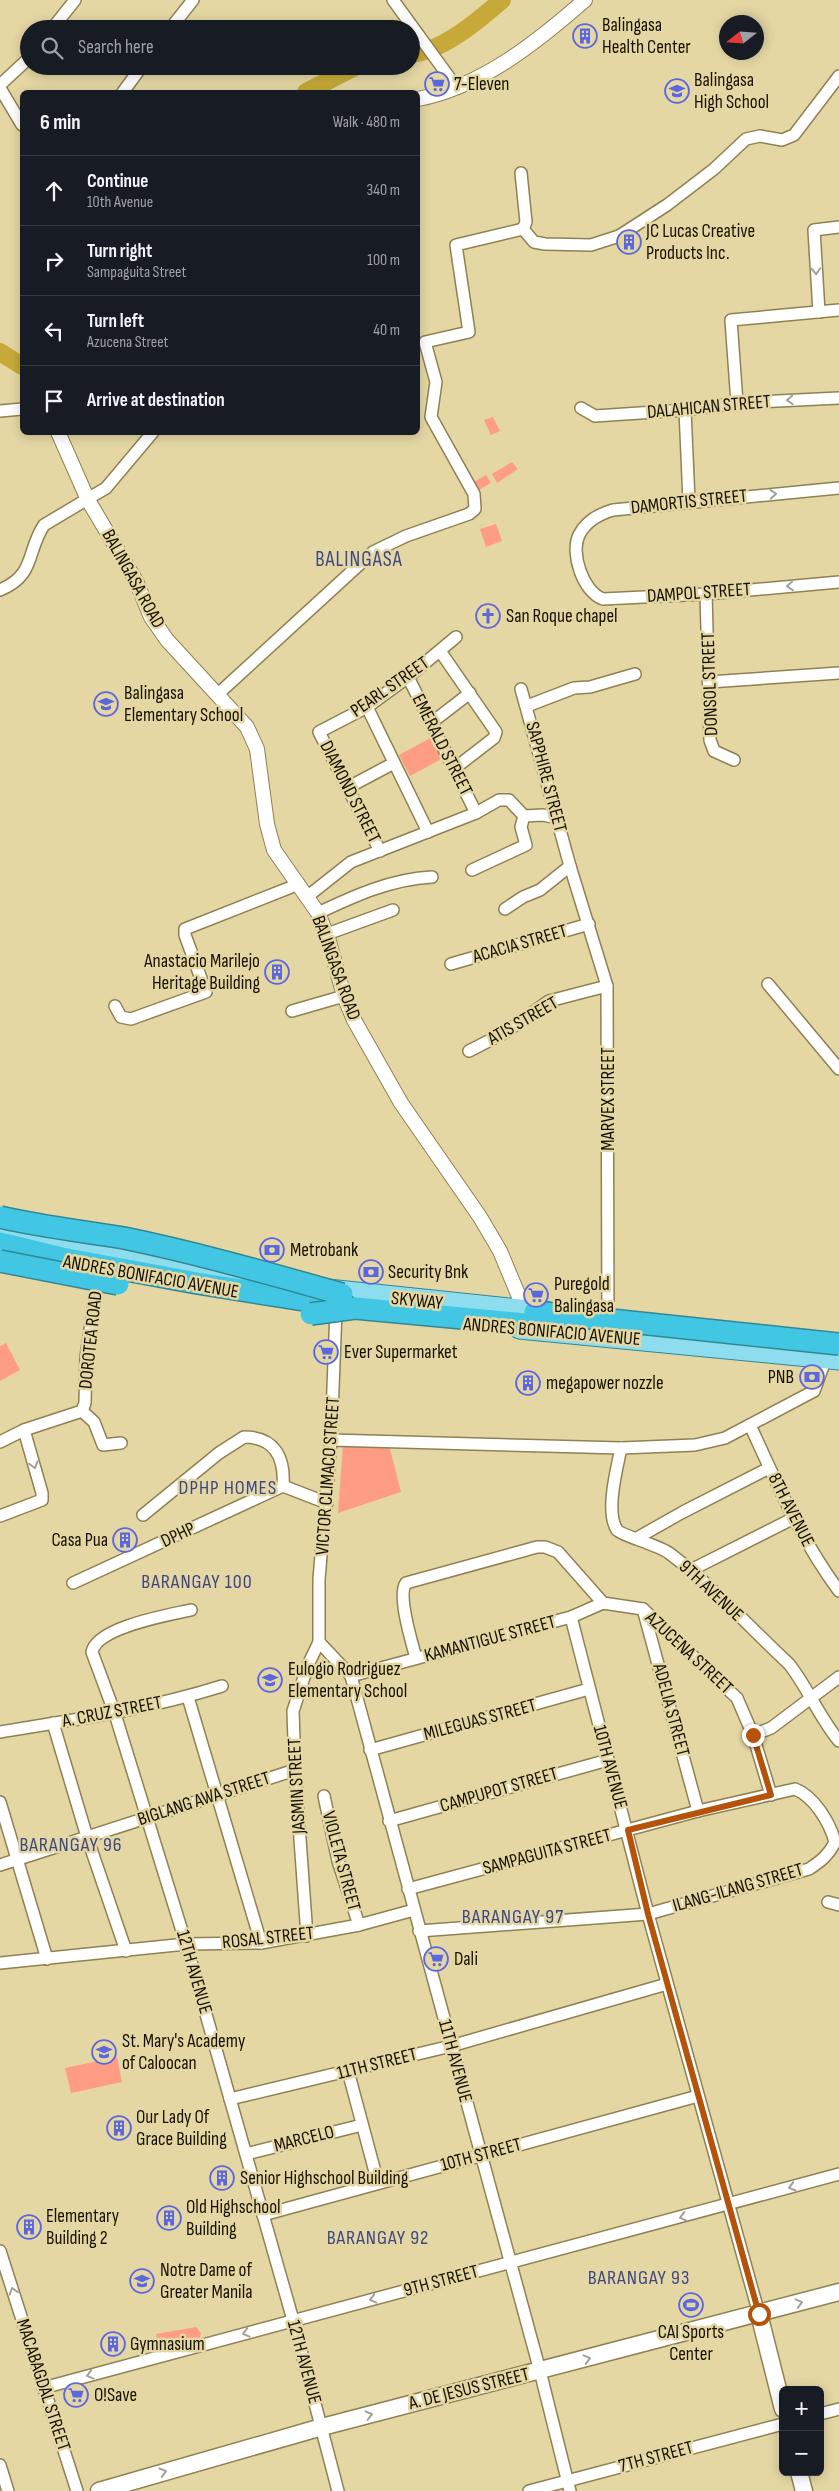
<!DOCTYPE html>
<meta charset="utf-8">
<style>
body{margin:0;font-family:"Sofia Sans Condensed",sans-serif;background:#20242c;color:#f1f3f6}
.controls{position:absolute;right:15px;bottom:15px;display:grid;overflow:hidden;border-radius:8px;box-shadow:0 2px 12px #0003}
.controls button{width:45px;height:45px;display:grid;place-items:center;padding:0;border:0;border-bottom:1px solid #363941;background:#171b24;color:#f1f3f6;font:25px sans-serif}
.compass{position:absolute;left:719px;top:15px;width:45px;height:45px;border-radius:50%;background:#171b24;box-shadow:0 2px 12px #0003;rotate:253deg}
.stop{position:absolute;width:15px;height:15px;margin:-11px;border:4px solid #b45309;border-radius:50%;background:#fff}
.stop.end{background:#b45309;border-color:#fff;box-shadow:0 1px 5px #0008}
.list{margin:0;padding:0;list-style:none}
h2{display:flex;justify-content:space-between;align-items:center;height:65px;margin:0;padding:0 20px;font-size:21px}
h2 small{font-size:16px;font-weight:400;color:#9ea1a6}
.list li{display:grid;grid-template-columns:32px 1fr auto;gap:15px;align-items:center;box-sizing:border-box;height:70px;padding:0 20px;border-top:1px solid #363941}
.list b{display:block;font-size:19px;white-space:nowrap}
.list p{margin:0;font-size:16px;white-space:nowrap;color:#9ea1a6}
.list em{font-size:16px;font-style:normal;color:#9ea1a6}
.icon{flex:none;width:28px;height:28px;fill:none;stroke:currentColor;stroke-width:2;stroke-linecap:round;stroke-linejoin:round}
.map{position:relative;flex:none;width:839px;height:2491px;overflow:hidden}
.search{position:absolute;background:#171b24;box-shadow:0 2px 12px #0003;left:20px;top:20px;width:400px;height:55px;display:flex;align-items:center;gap:12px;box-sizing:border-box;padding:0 18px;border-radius:28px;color:#9ea1a6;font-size:19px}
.panel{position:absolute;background:#171b24;box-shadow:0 2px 12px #0003;left:20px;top:90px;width:400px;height:345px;border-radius:8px}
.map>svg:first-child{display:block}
</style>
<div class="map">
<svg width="839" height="2491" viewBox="0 0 839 2491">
<rect width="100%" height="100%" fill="#e5d7a4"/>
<g fill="#fe9c84">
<path d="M 493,417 L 500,431 L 491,435 L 484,420 Z"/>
<path d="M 512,462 L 518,469 L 497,483 L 492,474 Z"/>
<path d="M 486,475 L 491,483 L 477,491 L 472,483 Z"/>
<path d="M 496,524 L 502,541 L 486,547 L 480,529 Z"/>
<path d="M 434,736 L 445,757 L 410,776 L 399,755 Z"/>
<path d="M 6,1343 L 20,1370 L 0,1381 L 0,1346 Z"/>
<path d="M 343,1444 L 389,1445 L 401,1492 L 338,1513 Z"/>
<path d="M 117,2057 L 122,2082 L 71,2093 L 65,2068 Z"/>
<path d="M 196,2327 L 201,2333 L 199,2342 L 160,2353 L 156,2334 Z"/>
</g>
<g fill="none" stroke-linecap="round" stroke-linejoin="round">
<g stroke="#c6a939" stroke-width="18">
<path d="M 411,54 C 443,51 479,20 502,0"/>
<path d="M 306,92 L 357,66"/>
<path d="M 0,352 L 22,366"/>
</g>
<g stroke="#8f8151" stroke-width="14">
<g id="minor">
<path d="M 393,0 L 457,88"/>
<path d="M 52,29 L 75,0"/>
<path d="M 170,29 L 193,0"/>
<path d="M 0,85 L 29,58"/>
<path d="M 0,88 L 22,125"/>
<path d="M 123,92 L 142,66"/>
<path d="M 521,173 L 526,222 L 523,229"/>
<path d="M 819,312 L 814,230 L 839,227"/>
<path d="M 737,403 L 731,320 L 839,310"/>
<path d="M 581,408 L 595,416 L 685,410 L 737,403 L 839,398"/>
<path d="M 685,410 L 689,501"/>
<path d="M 0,411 L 22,409"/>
<path d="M 839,488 L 613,510 C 599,514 586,521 579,535 C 570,553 583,592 603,599 L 706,594 L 839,582"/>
<path d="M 0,590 C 36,575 26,552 44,525 L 106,488 L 153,432"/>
<path d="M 706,594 L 710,740 L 714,751 L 734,760"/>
<path d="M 440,651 L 496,732 L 494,738 L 455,768"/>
<path d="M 408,677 L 476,813"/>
<path d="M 709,682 L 839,673"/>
<path d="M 521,689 L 570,866 L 607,986 L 608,1323"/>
<path d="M 218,694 L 373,552 L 406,536 L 469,514 L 475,509 L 474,494 L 431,417 L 436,382 L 425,342 L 469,332 L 456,245 L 523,229 L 534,242 L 545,244 L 591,245 L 619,236 L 667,205 L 714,169 L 746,139 L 760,136 L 782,140 L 794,135 L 839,76"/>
<path d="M 527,706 L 574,688 L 590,687 L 635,674"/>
<path d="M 367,707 L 428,832"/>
<path d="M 431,723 L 470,693"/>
<path d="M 347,788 L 394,763"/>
<path d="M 380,851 L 319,732 L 367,707 L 408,677 L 456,637"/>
<path d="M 472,870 L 526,845 L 521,827 L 524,816"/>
<path d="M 308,896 L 351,862 L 476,813 L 499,800 L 509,800 L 524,816 L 543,815 L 557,818"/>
<path d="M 505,909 L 523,897 L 540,890 L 570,866"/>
<path d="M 318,913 C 354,896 391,879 432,877"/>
<path d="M 327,934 L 393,910"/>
<path d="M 451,964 L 589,924"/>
<path d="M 768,984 L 839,1069"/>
<path d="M 115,1006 L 121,1017 L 131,1019 L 206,992 L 185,935 L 185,929 L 299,884"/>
<path d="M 292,1011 L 344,996"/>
<path d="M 469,1051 L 504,1033 L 549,1001 L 607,986"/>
<path d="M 82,1411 L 94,1422 L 103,1445 L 121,1443"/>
<path d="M 750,1425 C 776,1482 801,1540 839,1591"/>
<path d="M 331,1440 L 621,1448 L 695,1445 L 725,1438 L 814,1391 L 826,1358"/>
<path d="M 0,1442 L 24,1430 L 82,1411 L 85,1403 L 86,1357 L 98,1277"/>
<path d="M 621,1448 C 617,1468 605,1512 617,1530 C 621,1535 658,1545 669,1553 C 712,1585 749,1627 789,1664 C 808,1688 819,1717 839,1741"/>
<path d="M 143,1515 L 219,1453 L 244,1437 C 275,1437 285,1458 283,1486"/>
<path d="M 0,1516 L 42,1500 L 42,1493 L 24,1430"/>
<path d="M 637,1538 L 683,1512 L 769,1468"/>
<path d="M 691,1570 L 794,1518"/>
<path d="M 73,1583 L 283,1486 L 327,1503"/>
<path d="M 643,1609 L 698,1811"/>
<path d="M 191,1610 C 169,1615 97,1627 92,1652 L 115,1714 L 186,1944 L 293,2320 L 338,2491"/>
<path d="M 571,1617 L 648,1914 L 759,2314"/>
<path d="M 319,1642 L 351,1676 L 540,2371 L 570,2491"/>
<path d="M 416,1658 C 412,1643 397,1595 406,1583 L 537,1547 L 545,1547 L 558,1552 L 603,1603 L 643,1609 L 737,1698 L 753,1735 L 771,1795"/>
<path d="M 351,1676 L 571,1617 L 603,1603"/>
<path d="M 188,1697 L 261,1943"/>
<path d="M 53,1723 L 87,1837 L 126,1951"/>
<path d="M 0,1732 C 75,1720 149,1709 222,1686"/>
<path d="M 753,1735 L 771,1728 L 839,1677"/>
<path d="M 370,1750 L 589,1689"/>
<path d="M 324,1796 L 338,1861 L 359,1925"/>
<path d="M 0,1802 L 47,1959"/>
<path d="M 389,1821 L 608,1760"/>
<path d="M 0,1865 L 295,1770"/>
<path d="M 408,1889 L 698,1811 L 795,1789 C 814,1796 830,1823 835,1842 C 829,1855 821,1861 809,1869 L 648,1914 L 419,1931"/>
<path d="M 828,1902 L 839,1905"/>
<path d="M 307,1936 L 295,1770 L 293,1711 L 308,1665 L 319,1642 L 319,1579 L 331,1440 L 336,1310"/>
<path d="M 0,1963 L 186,1944 L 261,1943 L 359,1925 L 414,1910"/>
<path d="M 348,2071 L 378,2183"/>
<path d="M 230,2099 L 451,2046 L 667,1984"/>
<path d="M 246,2154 L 362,2125"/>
<path d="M 263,2215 L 698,2096"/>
<path d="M 0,2251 L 77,2491"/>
<path d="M 43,2388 L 839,2174"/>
<path d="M 820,2414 L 839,2409"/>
<path d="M 0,2465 L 8,2491"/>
<path d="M 529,2491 L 783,2424"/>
</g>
</g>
<g stroke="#8f8151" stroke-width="16">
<g id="tertiary">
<path d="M 418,99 C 481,87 537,42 585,0"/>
<path d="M 58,432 L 88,500 L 136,581 L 151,617 L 167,640 L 247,727 L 257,749 L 267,824 L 274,850 L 318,913 L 328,938 L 344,996 L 354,1020 L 401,1103 L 480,1217 L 500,1251 L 520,1299 L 520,1309"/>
</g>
</g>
<g stroke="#8f8151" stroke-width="19">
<g id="secondary">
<path d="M 759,2314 L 783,2409"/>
<path d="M 799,2472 L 804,2491"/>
<path d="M 99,2491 L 322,2427 L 839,2292"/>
</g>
</g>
<g stroke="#328794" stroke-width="21">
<g id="primary">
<path d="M 0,1227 L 104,1252 L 266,1281"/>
<path d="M 328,1289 L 549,1312"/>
<path d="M 519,1329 L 839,1360"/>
</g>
</g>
<g stroke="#328794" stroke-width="24">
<path id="motorway" d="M 0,1243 L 62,1258 L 197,1283 L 355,1308 L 536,1325"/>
</g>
<use href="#minor" stroke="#fff" stroke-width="11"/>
<use href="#tertiary" stroke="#fff" stroke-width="14"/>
<use href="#secondary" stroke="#fff" stroke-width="16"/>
<use href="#primary" stroke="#8dddee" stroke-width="19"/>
<use href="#motorway" stroke="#41c7e3" stroke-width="21"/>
<g stroke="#328794" stroke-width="24" stroke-linecap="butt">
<g id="motorway-bridge">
<path d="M 0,1217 C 41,1227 83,1231 124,1238 C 197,1253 270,1274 342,1294"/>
<path d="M 0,1261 L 118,1284"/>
<path d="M 535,1312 L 839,1344"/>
<path d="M 311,1314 L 355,1308"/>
</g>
</g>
<use href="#motorway-bridge" stroke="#41c7e3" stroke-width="21"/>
</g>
<defs><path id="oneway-chevron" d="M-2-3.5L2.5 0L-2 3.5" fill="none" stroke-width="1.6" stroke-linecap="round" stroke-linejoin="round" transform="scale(1.25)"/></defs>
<g stroke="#a2a099">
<use href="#oneway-chevron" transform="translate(816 271) rotate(87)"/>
<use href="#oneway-chevron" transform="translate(790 400) rotate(177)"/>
<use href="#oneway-chevron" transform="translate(773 494) rotate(-5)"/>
<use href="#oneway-chevron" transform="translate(790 586) rotate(175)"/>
<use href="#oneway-chevron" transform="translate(34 1465) rotate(74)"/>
<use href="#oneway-chevron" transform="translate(792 2187) rotate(164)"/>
<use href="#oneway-chevron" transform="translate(683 2217) rotate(165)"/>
<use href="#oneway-chevron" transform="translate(13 2291) rotate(-107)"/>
<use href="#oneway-chevron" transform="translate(373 2299) rotate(165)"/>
<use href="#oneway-chevron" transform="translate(799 2303) rotate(-15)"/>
<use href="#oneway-chevron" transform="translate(246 2333) rotate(165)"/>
<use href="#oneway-chevron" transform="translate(587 2359) rotate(-15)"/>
<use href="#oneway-chevron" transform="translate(90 2375) rotate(165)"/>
<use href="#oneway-chevron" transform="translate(369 2415) rotate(-14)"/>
<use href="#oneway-chevron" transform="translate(163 2472) rotate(-16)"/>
</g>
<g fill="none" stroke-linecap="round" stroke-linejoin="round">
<path stroke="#b45309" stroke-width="6" d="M 753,1735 L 771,1795 L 628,1830 L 648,1914 L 759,2314"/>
</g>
<defs>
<g id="building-ring" transform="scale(1.25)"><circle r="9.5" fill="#e5d7a4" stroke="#5a67de" stroke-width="1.5"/><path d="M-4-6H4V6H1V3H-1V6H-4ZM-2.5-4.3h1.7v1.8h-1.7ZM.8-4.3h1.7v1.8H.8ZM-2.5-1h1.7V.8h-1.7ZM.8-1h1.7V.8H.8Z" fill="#5a67de"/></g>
<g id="supermarket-ring" transform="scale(1.25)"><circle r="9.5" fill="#e5d7a4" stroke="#5a67de" stroke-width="1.5"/><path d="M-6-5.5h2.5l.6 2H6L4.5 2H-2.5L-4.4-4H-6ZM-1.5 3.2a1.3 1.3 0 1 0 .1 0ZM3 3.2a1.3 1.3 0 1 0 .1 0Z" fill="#5a67de"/></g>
<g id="school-ring" transform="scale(1.25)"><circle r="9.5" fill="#e5d7a4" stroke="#5a67de" stroke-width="1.5"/><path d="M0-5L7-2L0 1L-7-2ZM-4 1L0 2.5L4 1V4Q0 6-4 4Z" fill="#5a67de"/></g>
<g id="church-ring" transform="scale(1.25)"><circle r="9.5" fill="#e5d7a4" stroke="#5a67de" stroke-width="1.5"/><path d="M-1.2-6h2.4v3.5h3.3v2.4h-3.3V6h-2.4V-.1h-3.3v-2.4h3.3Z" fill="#5a67de"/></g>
<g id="bank-ring" transform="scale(1.25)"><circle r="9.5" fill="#e5d7a4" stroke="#5a67de" stroke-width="1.5"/><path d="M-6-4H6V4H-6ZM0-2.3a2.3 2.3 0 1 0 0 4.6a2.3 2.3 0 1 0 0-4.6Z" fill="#5a67de"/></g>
<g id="stadium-ring" transform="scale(1.25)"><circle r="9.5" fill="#e5d7a4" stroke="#5a67de" stroke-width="1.5"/><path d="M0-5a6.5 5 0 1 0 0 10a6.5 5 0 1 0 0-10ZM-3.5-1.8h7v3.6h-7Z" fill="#5a67de"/></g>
</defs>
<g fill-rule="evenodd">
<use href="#building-ring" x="585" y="36"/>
<use href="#supermarket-ring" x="437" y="84"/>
<use href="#school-ring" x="677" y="91"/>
<use href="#building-ring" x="629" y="242"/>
<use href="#church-ring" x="488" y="616"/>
<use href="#school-ring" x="106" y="704"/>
<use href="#building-ring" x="277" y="972"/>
<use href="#bank-ring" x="272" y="1250"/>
<use href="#bank-ring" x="371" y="1272"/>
<use href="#supermarket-ring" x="536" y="1295"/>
<use href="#supermarket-ring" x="326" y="1352"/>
<use href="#bank-ring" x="812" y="1377"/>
<use href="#building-ring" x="528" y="1383"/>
<use href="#building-ring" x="125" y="1540"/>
<use href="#school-ring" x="270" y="1680"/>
<use href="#supermarket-ring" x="436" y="1959"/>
<use href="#school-ring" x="104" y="2052"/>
<use href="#building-ring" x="119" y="2128"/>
<use href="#building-ring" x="222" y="2178"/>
<use href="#building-ring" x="169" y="2218"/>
<use href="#building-ring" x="29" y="2227"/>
<use href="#school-ring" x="142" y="2281"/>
<use href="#stadium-ring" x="691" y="2305"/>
<use href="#building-ring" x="113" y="2344"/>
<use href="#supermarket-ring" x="76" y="2395"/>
</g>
<g text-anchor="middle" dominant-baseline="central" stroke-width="5" stroke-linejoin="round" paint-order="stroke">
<g font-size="19" fill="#161101" stroke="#e5d7a4" text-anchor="start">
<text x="602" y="25">Balingasa<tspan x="602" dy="22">Health Center</tspan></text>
<text x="694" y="80">Balingasa<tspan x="694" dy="22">High School</tspan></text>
<text x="454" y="84">7-Eleven</text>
<text x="646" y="231">JC Lucas Creative<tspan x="646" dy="22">Products Inc.</tspan></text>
<text x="506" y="616">San Roque chapel</text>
<text x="124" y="693">Balingasa<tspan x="124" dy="22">Elementary School</tspan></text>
<text x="260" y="961" text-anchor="end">Anastacio Marilejo<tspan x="260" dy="22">Heritage Building</tspan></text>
<text x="290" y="1250">Metrobank</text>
<text x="388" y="1272">Security Bnk</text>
<text x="554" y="1284">Puregold<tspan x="554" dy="22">Balingasa</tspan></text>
<text x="344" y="1352">Ever Supermarket</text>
<text x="794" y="1377" text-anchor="end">PNB</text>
<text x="546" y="1383">megapower nozzle</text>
<text x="108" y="1540" text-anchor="end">Casa Pua</text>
<text x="288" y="1669">Eulogio Rodriguez<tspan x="288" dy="22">Elementary School</tspan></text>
<text x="454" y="1959">Dali</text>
<text x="122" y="2041">St. Mary's Academy<tspan x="122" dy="22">of Caloocan</tspan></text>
<text x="136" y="2117">Our Lady Of<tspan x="136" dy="22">Grace Building</tspan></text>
<text x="240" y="2178">Senior Highschool Building</text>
<text x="186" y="2207">Old Highschool<tspan x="186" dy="22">Building</tspan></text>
<text x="46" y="2216">Elementary<tspan x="46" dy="22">Building 2</tspan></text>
<text x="160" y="2270">Notre Dame of<tspan x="160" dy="22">Greater Manila</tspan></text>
<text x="691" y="2332" text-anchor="middle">CAI Sports<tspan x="691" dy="22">Center</tspan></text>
<text x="130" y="2344">Gymnasium</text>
<text x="94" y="2395">O!Save</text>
</g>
<g font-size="19" fill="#161101" stroke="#e5d7a4">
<text transform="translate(709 407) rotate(-5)">DALAHICAN STREET</text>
<text transform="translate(689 502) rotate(-6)">DAMORTIS STREET</text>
<text transform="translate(133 579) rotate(61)">BALINGASA ROAD</text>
<text transform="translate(699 593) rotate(-4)">DAMPOL STREET</text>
<text transform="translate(710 684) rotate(-92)">DONSOL STREET</text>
<text transform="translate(390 687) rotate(-35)">PEARL STREET</text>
<text transform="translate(442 745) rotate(63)">EMERALD STREET</text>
<text transform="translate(546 777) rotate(75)">SAPPHIRE STREET</text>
<text transform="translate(350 792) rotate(63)">DIAMOND STREET</text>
<text transform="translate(520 944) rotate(-16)">ACACIA STREET</text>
<text transform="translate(336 968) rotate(70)">BALINGASA ROAD</text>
<text transform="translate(523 1021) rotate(-30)">ATIS STREET</text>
<text transform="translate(608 1099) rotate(-90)">MARVEX STREET</text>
<text transform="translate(151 1277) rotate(10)">ANDRES BONIFACIO AVENUE</text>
<text transform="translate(417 1301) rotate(6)">SKYWAY</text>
<text transform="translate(552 1332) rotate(5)">ANDRES BONIFACIO AVENUE</text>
<text transform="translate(91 1340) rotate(-84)">DOROTEA ROAD</text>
<text transform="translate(328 1476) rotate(-86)">VICTOR CLIMACO STREET</text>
<text transform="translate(791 1510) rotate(63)">8TH AVENUE</text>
<text transform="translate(178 1535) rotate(-25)">DPHP</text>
<text transform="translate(711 1591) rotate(43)">9TH AVENUE</text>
<text transform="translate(490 1639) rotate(-15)">KAMANTIGUE STREET</text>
<text transform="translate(689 1653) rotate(43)">AZUCENA STREET</text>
<text transform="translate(671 1710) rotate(75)">ADELIA STREET</text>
<text transform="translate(112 1712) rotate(-11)">A. CRUZ STREET</text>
<text transform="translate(480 1720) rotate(-15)">MILEGUAS STREET</text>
<text transform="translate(610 1767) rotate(75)">10TH AVENUE</text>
<text transform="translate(297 1786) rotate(-93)">JASMIN STREET</text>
<text transform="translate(499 1790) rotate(-16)">CAMPUPOT STREET</text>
<text transform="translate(204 1799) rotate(-18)">BIGLANG AWA STREET</text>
<text transform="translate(547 1852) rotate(-15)">SAMPAGUITA STREET</text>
<text transform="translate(341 1861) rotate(75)">VIOLETA STREET</text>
<text transform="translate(738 1888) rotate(-16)">ILANG-ILANG STREET</text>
<text transform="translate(268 1938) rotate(-6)">ROSAL STREET</text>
<text transform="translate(194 1972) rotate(74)">12TH AVENUE</text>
<text transform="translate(455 2061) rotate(75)">11TH AVENUE</text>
<text transform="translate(377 2064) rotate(-14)">11TH STREET</text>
<text transform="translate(304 2139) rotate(-14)">MARCELO</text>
<text transform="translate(481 2155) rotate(-15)">10TH STREET</text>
<text transform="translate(441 2281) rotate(-15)">9TH STREET</text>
<text transform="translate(304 2362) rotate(75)">12TH AVENUE</text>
<text transform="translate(43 2385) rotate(72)">MACABAGDAL STREET</text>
<text transform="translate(469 2389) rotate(-14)">A. DE JESUS STREET</text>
<text transform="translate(656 2457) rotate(-15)">7TH STREET</text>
</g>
<g font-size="20" letter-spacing="1" fill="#3d4783" stroke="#e5d7a4">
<text x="228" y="1488">DPHP HOMES</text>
<text x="197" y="1582">BARANGAY 100</text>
<text x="71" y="1845">BARANGAY 96</text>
<text x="513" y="1917">BARANGAY 97</text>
<text x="378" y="2238">BARANGAY 92</text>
<text x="639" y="2278">BARANGAY 93</text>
</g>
<g font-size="21" letter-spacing="1" fill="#3d4783" stroke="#e5d7a4">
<text x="359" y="559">BALINGASA</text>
</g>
</g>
</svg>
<div class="controls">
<button>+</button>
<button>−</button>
</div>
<svg class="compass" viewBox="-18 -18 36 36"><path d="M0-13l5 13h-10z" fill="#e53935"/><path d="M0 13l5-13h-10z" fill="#9ea1a6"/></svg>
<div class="stop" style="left:759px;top:2314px"></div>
<div class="stop end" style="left:753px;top:1735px"></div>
<div class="search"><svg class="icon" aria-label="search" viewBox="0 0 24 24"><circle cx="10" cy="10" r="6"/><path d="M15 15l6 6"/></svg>Search here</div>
<section class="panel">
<h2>6 min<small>Walk · 480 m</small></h2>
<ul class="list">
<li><svg class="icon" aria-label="ahead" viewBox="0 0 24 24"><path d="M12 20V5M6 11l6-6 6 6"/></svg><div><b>Continue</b><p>10th Avenue</p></div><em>340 m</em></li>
<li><svg class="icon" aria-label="right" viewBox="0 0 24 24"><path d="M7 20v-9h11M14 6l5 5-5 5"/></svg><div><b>Turn right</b><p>Sampaguita Street</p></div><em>100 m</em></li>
<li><svg class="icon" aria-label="left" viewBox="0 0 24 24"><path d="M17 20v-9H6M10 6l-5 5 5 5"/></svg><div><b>Turn left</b><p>Azucena Street</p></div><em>40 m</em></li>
<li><svg class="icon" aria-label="arrive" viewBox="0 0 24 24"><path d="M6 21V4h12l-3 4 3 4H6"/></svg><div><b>Arrive at destination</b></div></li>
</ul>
</section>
</div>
